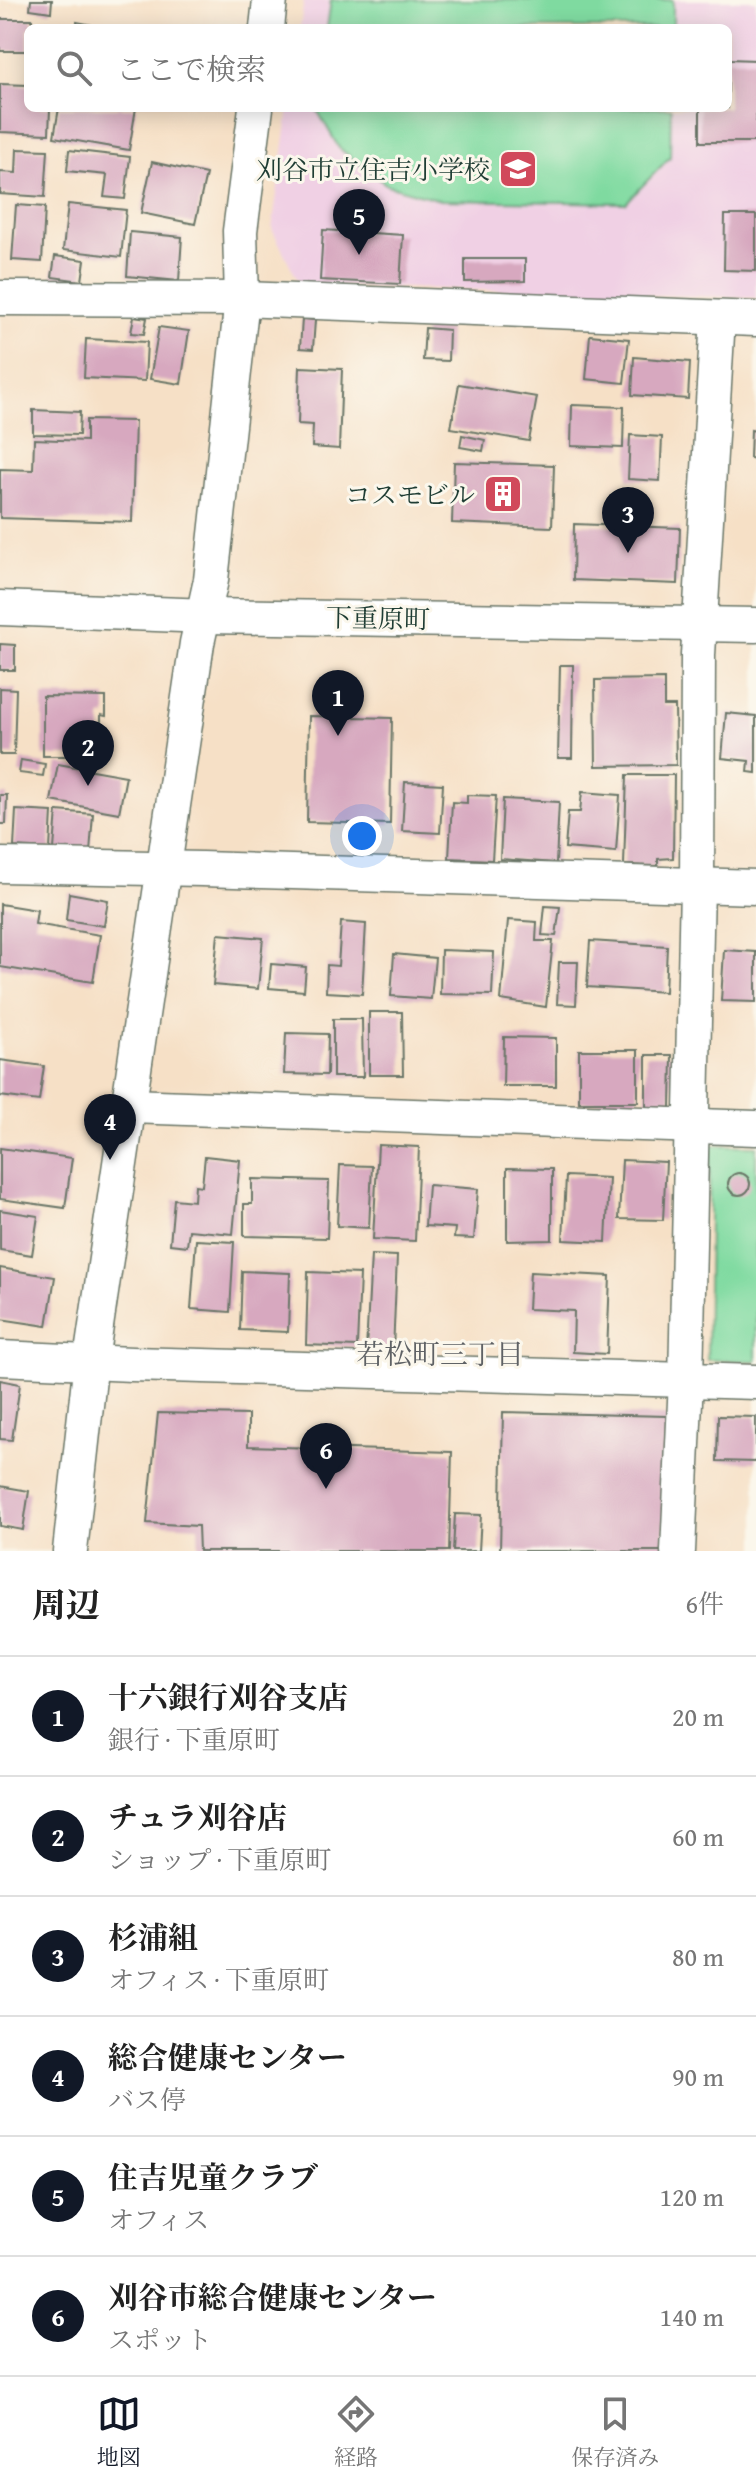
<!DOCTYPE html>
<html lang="ja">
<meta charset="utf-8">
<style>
body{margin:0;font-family:"Gentium Book Plus","Noto Serif JP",serif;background:#f6f6f6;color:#222}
.you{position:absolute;left:362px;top:836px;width:28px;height:28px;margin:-20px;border:6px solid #fff;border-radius:50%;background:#1a73e8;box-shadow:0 0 0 12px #1a73e833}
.badge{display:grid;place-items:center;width:52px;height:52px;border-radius:50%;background:#111827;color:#fff;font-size:26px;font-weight:700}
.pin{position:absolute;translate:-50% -66px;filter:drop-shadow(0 2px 4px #0008)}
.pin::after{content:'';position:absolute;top:42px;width:28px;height:24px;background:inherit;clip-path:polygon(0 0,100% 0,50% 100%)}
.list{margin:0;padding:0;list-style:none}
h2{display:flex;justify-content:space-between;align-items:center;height:104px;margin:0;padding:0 32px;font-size:34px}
h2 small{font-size:26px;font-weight:400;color:#767676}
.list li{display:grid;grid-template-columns:52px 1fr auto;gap:24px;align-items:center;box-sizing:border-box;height:120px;padding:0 32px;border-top:2px solid #e0e0e0}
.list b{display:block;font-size:30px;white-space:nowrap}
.list p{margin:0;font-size:26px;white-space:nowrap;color:#767676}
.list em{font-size:26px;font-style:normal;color:#767676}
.icon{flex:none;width:44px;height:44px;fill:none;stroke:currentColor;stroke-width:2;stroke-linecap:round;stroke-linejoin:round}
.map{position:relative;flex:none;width:756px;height:1551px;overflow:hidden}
.search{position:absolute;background:#fff;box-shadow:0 4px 20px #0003;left:24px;right:24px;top:24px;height:88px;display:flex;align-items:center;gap:20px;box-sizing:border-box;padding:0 28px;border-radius:12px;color:#767676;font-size:30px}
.sheet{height:824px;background:#fff}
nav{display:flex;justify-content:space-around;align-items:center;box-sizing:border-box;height:112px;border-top:2px solid #e0e0e0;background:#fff;font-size:22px;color:#767676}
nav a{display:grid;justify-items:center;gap:4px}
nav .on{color:#111827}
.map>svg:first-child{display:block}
</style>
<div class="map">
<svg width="756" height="1551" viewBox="0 0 756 1551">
<rect width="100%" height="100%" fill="#fbf7ec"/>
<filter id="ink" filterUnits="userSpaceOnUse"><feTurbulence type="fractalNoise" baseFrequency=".0125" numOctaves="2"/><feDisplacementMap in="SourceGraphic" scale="16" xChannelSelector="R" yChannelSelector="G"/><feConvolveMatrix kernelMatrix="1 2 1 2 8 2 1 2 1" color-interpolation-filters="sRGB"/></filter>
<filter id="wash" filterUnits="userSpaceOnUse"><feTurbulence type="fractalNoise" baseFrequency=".006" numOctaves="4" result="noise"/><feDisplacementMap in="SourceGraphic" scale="32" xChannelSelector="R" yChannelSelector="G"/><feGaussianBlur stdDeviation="1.8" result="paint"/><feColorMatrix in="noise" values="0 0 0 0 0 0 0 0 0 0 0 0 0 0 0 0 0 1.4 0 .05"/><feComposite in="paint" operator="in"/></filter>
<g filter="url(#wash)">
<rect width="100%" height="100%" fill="#f6e0c6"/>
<path fill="#f0d0e4" d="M 304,0 L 756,0 L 756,298 L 300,285 L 272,229 L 289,108 L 728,108 L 728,28 L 300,28 Z"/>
<g fill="#7fdaa0" stroke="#4f8c6a" stroke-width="2">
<path d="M 331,0 L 673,0 L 673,28 L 327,28 Z"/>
<path d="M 316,108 L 671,108 L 670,157 L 626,203 L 440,200 L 387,185 L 339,148 Z"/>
<path d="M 710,1145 L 756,1146 L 756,1361 L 707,1360 Z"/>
</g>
<g id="blocks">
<g fill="#d7a8bf">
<path d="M 31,0 L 52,0 L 51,12 L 30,9 Z"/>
<path d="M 0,19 L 32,19 L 32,28 L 28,28 L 28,51 L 0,51 Z"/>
<path d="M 77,22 L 98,26 L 98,28 L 76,28 Z"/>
<path d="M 728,59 L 756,60 L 756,142 L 700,142 L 700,108 L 728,108 Z"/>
<path d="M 0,84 L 28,85 L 28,108 L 50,108 L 49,134 L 0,132 Z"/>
<path d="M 59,108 L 136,108 L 129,150 L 54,137 Z"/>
<path d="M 17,149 L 48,150 L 45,197 L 0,194 L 0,172 L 16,173 Z"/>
<path d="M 69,150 L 130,157 L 125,199 L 104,197 L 107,175 L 67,171 Z"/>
<path d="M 152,162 L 206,174 L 195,224 L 141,213 Z"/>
<path d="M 68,204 L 126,210 L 121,257 L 63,250 Z"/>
<path d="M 16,205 L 45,207 L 42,262 L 12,260 Z"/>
<path d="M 725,215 L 756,215 L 756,271 L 724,270 Z"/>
<path d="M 323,230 L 403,235 L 400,284 L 320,280 Z"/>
<path d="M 130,232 L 182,237 L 179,281 L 127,276 Z"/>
<path d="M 55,256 L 85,260 L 82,281 L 52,277 Z"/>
<path d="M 465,259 L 525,259 L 525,281 L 465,282 Z"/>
<path d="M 134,316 L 147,318 L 144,334 L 131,333 Z"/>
<path d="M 302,319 L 315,320 L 313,349 L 300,348 Z"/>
<path d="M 159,327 L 189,331 L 181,384 L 150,379 Z"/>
<path d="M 425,328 L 449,330 L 448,361 L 423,360 Z"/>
<path d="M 590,335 L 629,339 L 624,383 L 586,379 Z"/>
<path d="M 86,339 L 147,342 L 145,381 L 84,378 Z"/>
<path d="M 634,357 L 690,362 L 688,399 L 632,395 Z"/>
<path d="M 300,367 L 342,369 L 339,449 L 312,447 L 313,425 L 298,424 Z"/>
<path d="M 459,384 L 537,397 L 529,441 L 451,428 Z"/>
<path d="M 572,405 L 624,407 L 623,448 L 571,446 Z"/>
<path d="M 33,410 L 80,412 L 79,435 L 33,434 Z"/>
<path d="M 86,420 L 135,421 L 132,522 L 0,518 L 0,469 L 33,470 L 34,439 L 86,441 Z"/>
<path d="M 751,430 L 756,431 L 756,459 L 750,458 Z"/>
<path d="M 462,435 L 485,440 L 483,451 L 460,447 Z"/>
<path d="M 630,435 L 662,437 L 660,481 L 628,479 Z"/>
<path d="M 454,462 L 554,465 L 552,527 L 452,523 Z"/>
<path d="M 574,524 L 680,528 L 678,584 L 573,580 Z"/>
<path d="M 0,644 L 15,645 L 15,670 L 0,670 Z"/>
<path d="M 560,665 L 573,665 L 572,758 L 558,758 Z"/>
<path d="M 664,679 L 664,706 L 675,706 L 676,765 L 596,766 L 595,680 Z"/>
<path d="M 0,688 L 16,689 L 14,755 L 0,755 Z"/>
<path d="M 43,696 L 106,697 L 106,716 L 101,715 L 101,756 L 43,756 Z"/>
<path d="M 726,713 L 756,716 L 756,773 L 748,772 L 749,761 L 722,758 Z"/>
<path d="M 309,716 L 392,718 L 390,824 L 307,822 Z"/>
<path d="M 21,760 L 45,764 L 43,776 L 19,773 Z"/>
<path d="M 58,764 L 126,776 L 119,813 L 51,801 Z"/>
<path d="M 627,775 L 674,775 L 673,858 L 658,859 L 658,866 L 624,865 Z"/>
<path d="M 405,782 L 443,784 L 440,833 L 402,831 Z"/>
<path d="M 582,792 L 620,795 L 616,852 L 565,848 L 568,812 L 580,812 Z"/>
<path d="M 0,795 L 7,795 L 6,824 L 0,824 Z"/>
<path d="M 467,795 L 496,796 L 492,860 L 449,858 L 452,802 L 467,803 Z"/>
<path d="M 503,799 L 559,802 L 556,863 L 500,859 Z"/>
<path d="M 16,810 L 52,812 L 50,849 L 14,847 Z"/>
<path d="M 57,811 L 93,814 L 90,852 L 54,849 Z"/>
<path d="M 69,893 L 108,900 L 104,926 L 66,920 Z"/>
<path d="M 0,904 L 37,910 L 35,924 L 100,935 L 93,982 L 0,967 Z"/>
<path d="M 545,906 L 560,907 L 556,936 L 542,935 Z"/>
<path d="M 508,920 L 537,922 L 536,941 L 553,941 L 546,1007 L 501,1000 Z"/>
<path d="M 341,922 L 366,924 L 362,994 L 326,992 L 327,965 L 338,966 Z"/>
<path d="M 218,934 L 263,938 L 258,989 L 213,985 Z"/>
<path d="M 590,941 L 667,946 L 665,992 L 587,987 Z"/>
<path d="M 441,950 L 494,952 L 492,995 L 440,994 Z"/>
<path d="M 724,950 L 756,952 L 756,1002 L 721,1001 Z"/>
<path d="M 394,954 L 435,958 L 431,999 L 391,996 Z"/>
<path d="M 559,962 L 578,962 L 576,1005 L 557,1004 Z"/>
<path d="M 271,964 L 306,967 L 304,991 L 269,988 Z"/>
<path d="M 369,1012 L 402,1012 L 403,1075 L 369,1075 Z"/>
<path d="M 333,1019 L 362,1019 L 363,1077 L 333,1077 Z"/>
<path d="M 286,1033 L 328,1034 L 327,1075 L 284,1074 Z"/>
<path d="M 504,1037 L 556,1038 L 556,1086 L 503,1086 Z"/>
<rect x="579" y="1050" width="59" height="52"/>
<path d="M 646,1055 L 672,1055 L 671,1108 L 646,1107 Z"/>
<path d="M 0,1060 L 44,1066 L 39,1101 L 0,1096 Z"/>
<path d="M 378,1145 L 419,1147 L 415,1241 L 373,1239 Z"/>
<path d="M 0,1148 L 72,1158 L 65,1208 L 0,1199 Z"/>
<path d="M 205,1156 L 240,1160 L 233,1234 L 189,1230 L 187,1246 L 170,1244 L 174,1199 L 194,1201 L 195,1185 L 202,1186 Z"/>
<path d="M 622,1160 L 666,1162 L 663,1220 L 619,1219 Z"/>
<path d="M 340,1165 L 372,1166 L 369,1228 L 337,1226 Z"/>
<path d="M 507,1168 L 552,1169 L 552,1240 L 507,1241 Z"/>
<circle cx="739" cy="1184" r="11"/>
<path d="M 566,1176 L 609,1178 L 606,1242 L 563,1240 Z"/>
<path d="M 252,1179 L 329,1181 L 327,1238 L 244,1236 L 244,1204 L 252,1204 Z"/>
<path d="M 428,1185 L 478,1189 L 474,1239 L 454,1238 L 455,1228 L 425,1226 Z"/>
<path d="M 0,1210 L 38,1216 L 32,1255 L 0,1250 Z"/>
<path d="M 196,1240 L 234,1242 L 230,1312 L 191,1309 Z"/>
<path d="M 371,1255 L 397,1256 L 393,1351 L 366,1350 Z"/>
<path d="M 0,1268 L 55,1277 L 47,1326 L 0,1319 Z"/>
<path d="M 242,1271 L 290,1273 L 288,1332 L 240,1330 Z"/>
<path d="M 308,1272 L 360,1274 L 357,1347 L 306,1345 Z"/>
<path d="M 530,1272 L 610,1276 L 607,1354 L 573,1352 L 574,1311 L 528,1309 Z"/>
<path d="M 0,1380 L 20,1384 L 12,1440 L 0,1439 Z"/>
<path d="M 503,1412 L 667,1416 L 664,1551 L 500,1551 Z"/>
<path d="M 158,1413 L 248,1415 L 248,1446 L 452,1452 L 449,1551 L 199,1551 L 198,1526 L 147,1523 Z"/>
<path d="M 718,1416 L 756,1417 L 756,1462 L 717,1461 Z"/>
<path d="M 0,1486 L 29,1491 L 23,1530 L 0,1526 Z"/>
<path d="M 455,1514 L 481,1515 L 479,1551 L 453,1551 Z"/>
</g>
</g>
</g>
<g filter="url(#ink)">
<use href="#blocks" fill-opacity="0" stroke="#6a7667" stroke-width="2"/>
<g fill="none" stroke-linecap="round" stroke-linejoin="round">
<g stroke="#6a7667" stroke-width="37">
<g id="minor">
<path d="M 267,28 L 270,0"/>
<path d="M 0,298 L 242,299 L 756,319"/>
<path d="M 0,608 L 208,616 L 756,625"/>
<path d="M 0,865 L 202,869 L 756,887"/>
<path d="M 129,1106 L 756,1128"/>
<path d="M 0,1358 L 132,1364 L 756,1382"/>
<path d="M 70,1551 L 91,1360 L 197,643 L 211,580 L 242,299 L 240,231 L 256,108"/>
<path d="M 678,1551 L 686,1380 L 697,886 L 698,655 L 718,318"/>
</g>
</g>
<use href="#minor" stroke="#fff" stroke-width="34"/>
</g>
</g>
<defs>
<g id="school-square" transform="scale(2)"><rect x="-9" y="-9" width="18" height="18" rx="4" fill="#d1495b" stroke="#fbf7ec"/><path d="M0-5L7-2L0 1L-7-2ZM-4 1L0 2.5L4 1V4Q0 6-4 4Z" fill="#fff"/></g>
<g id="building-square" transform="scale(2)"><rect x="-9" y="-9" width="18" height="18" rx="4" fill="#d1495b" stroke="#fbf7ec"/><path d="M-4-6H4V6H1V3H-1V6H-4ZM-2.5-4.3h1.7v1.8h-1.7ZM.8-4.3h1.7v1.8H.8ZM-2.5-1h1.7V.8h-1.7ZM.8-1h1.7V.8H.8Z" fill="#fff"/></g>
</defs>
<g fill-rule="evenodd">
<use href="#school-square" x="518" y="169"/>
<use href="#building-square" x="503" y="494"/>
</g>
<g text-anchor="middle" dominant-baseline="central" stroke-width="6" stroke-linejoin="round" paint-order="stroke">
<g font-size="26" fill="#1f3d34" stroke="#fbf7ec" text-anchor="end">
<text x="490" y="169">刈谷市立住吉小学校</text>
<text x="475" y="494">コスモビル</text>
</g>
<g font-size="26" fill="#1f3d34" stroke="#fbf7ec">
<text transform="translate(378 618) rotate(1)">下重原町</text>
</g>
<g font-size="28" fill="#5f6265" stroke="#fbf7ec">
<text x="440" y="1353">若松町三丁目</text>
</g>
</g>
</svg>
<div class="you"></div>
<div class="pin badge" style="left:338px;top:736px">1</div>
<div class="pin badge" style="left:88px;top:786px">2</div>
<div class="pin badge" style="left:628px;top:553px">3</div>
<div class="pin badge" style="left:110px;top:1160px">4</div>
<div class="pin badge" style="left:359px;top:255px">5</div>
<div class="pin badge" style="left:326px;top:1489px">6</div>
<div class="search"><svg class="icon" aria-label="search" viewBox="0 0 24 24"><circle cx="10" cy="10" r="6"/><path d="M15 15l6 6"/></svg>ここで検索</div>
</div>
<section class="sheet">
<h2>周辺<small>6件</small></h2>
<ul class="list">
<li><span class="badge">1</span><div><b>十六銀行刈谷支店</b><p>銀行 · 下重原町</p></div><em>20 m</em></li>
<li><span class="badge">2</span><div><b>チュラ刈谷店</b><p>ショップ · 下重原町</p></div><em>60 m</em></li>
<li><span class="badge">3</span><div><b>杉浦組</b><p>オフィス · 下重原町</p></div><em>80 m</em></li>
<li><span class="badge">4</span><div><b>総合健康センター</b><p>バス停</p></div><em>90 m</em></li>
<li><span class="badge">5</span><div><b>住吉児童クラブ</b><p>オフィス</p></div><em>120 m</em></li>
<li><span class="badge">6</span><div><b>刈谷市総合健康センター</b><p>スポット</p></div><em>140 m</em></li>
</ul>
</section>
<nav>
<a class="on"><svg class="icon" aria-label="map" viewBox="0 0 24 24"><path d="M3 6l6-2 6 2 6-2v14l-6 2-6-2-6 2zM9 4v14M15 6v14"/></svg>地図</a>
<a><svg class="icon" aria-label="directions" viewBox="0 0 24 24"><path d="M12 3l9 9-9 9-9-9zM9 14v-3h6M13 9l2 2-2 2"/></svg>経路</a>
<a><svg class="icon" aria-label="saved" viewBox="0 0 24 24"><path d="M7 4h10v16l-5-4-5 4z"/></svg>保存済み</a>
</nav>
